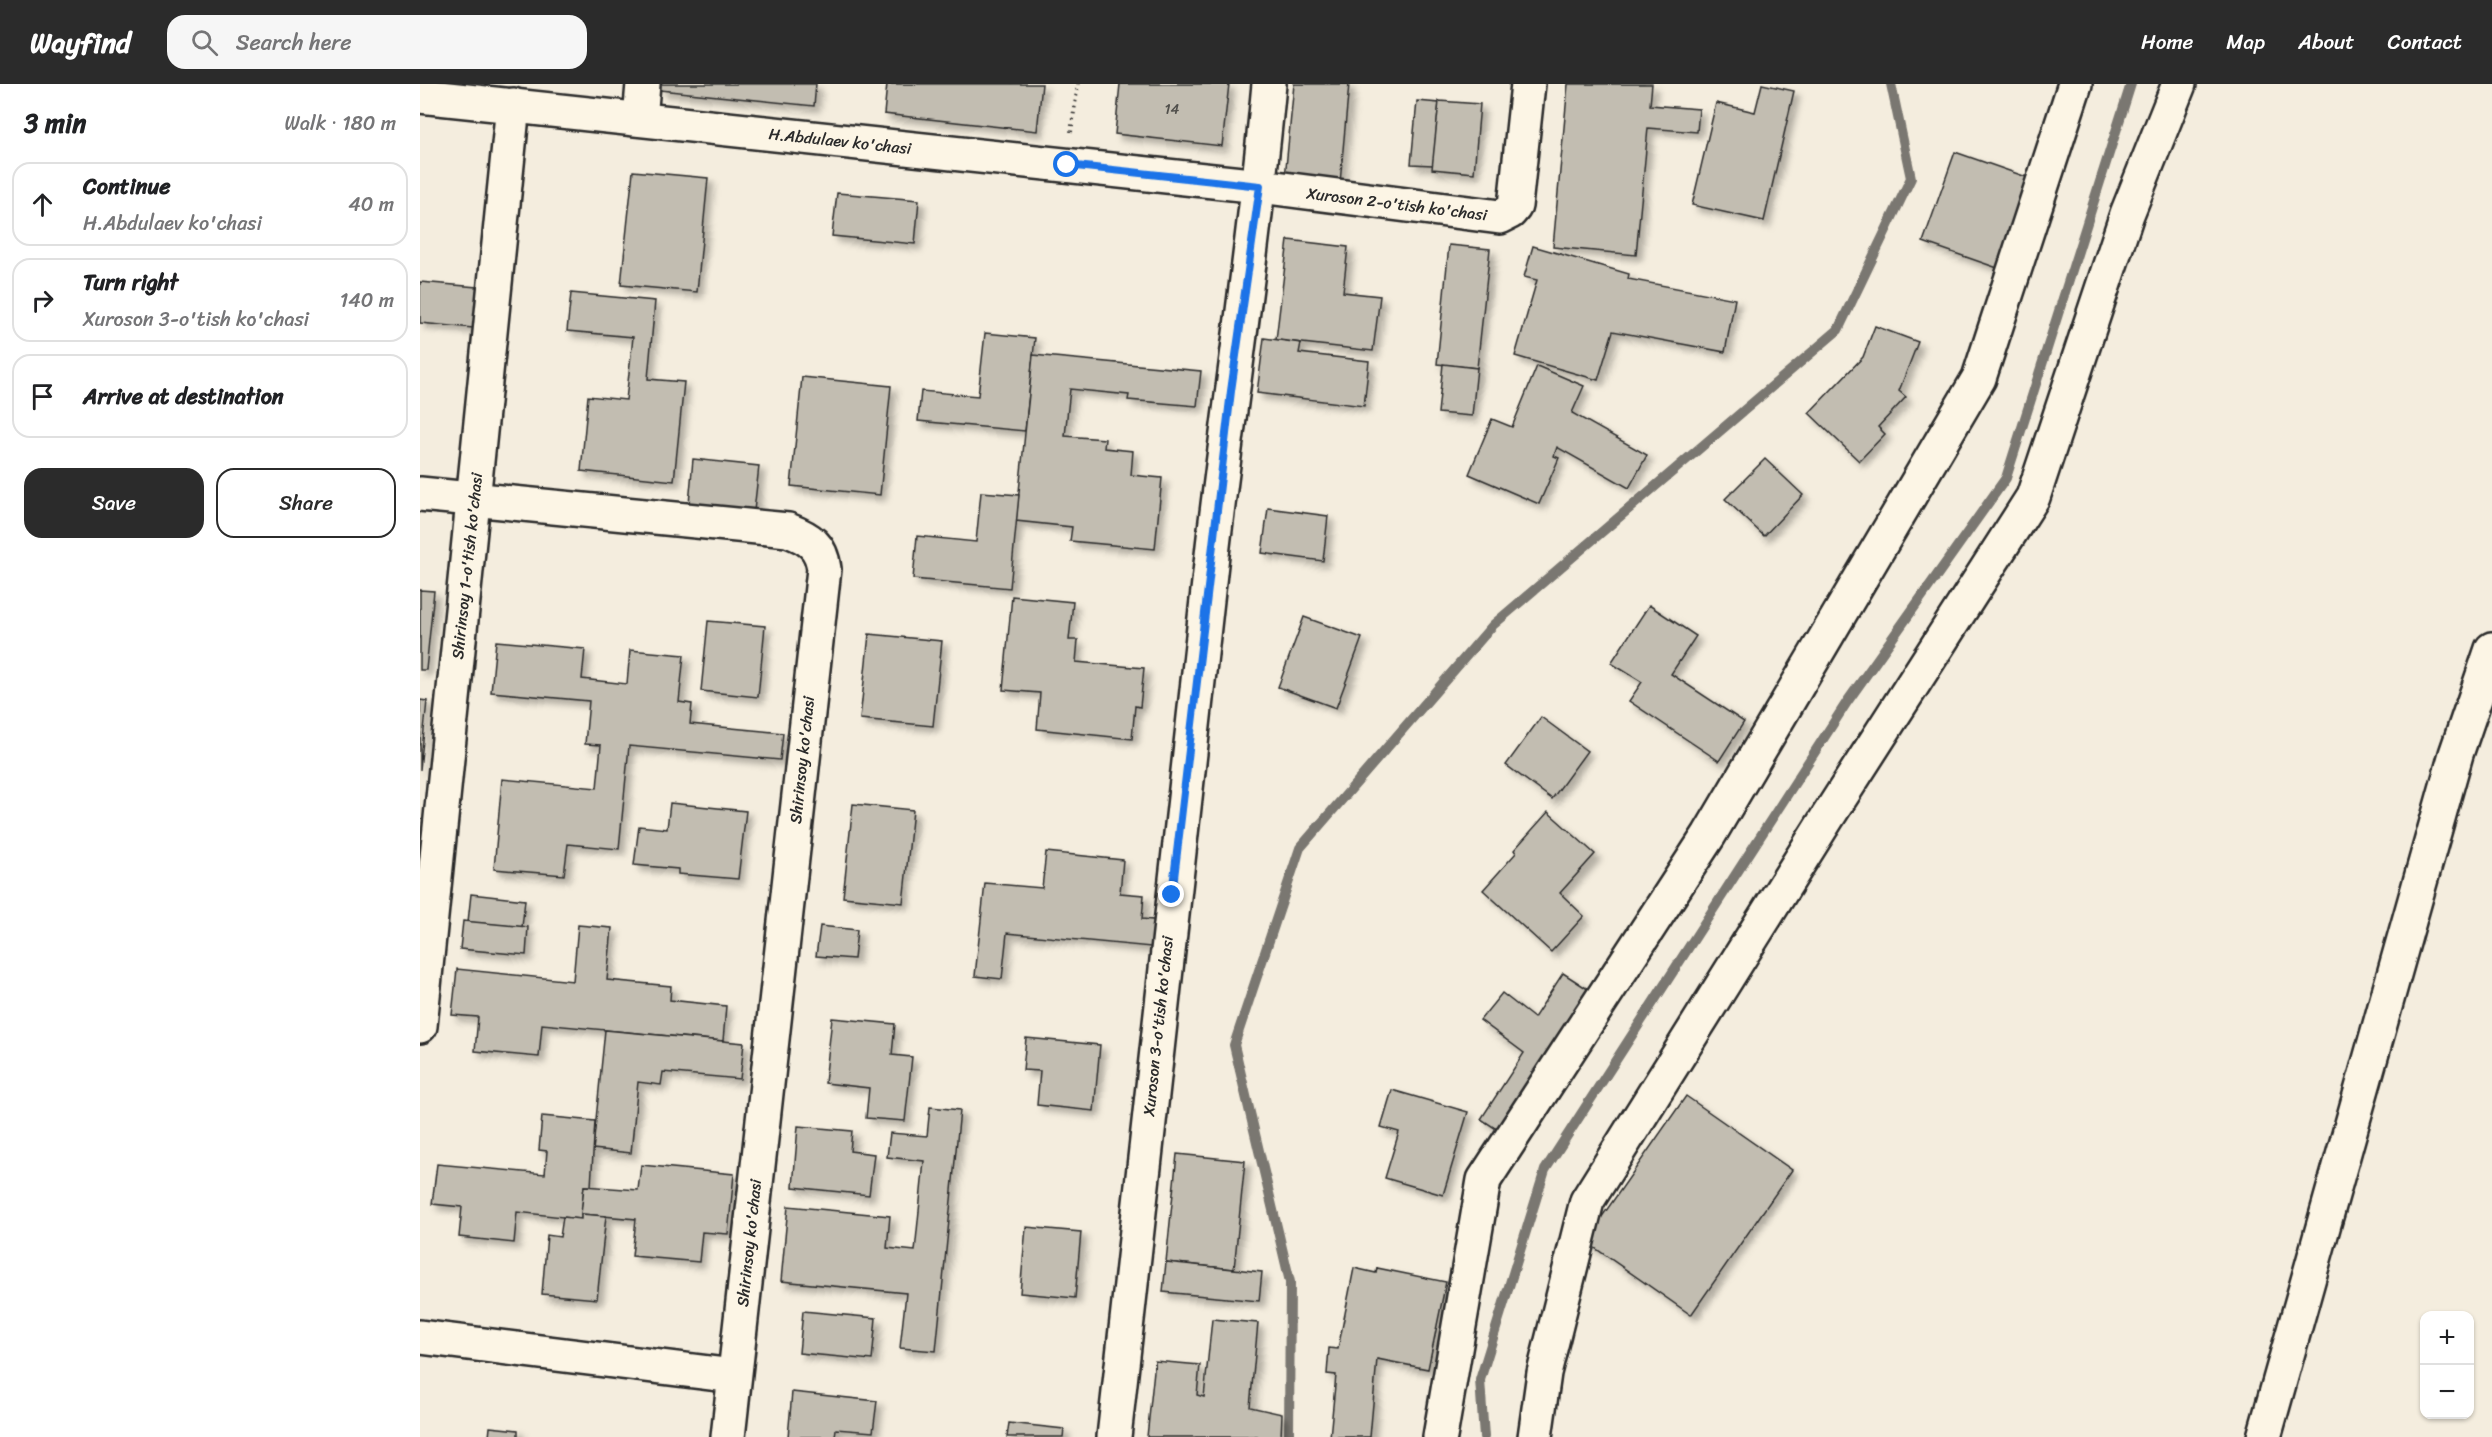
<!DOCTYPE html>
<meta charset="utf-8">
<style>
body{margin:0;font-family:Sriracha,sans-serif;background:#f6f6f6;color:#202124}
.controls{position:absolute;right:18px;bottom:18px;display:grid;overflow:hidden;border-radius:12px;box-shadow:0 2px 4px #0004}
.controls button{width:54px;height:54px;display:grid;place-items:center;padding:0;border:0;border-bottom:2px solid #e0e0e0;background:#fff;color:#202124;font:30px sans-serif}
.stop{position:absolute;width:18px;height:18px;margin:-14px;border:4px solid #1a73e8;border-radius:50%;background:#fff}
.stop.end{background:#1a73e8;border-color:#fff;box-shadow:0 2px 6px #0008}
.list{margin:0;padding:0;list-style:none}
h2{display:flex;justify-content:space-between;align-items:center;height:78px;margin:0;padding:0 24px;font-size:26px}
h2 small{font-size:20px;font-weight:400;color:#757577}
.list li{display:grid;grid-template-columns:39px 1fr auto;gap:18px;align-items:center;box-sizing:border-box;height:84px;margin:0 12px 12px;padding:0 12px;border:2px solid #e0e0e0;border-radius:18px}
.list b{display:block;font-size:22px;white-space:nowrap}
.list p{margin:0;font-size:20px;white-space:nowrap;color:#757577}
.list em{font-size:20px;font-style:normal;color:#757577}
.actions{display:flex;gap:12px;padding:18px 24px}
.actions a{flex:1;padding:14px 0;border:2px solid #2b2b2b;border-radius:18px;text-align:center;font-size:21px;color:#2b2b2b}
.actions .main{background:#2b2b2b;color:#fff}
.icon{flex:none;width:33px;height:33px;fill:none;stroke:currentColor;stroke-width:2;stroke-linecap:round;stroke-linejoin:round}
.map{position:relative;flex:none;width:2072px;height:1353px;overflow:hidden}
header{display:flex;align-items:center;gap:36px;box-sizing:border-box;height:84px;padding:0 30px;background:#2b2b2b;color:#fff}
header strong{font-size:28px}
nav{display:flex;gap:33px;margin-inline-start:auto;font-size:21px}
.search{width:420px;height:54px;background:#f6f6f6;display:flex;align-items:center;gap:15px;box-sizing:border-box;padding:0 21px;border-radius:18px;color:#757577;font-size:22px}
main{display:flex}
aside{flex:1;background:#fff}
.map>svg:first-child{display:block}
</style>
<header>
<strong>Wayfind</strong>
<div class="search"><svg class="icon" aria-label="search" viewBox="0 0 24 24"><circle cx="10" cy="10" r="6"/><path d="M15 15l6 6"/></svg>Search here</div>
<nav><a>Home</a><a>Map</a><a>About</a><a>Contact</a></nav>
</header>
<main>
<aside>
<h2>3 min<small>Walk · 180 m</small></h2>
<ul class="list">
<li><svg class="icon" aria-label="ahead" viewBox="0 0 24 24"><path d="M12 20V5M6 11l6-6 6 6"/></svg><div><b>Continue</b><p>H.Abdulaev ko'chasi</p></div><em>40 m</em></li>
<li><svg class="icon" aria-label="right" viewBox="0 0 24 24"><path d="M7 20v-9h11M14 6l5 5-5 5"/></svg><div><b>Turn right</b><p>Xuroson 3-o'tish ko'chasi</p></div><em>140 m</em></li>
<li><svg class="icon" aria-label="arrive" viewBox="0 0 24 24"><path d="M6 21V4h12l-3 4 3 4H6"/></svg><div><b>Arrive at destination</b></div></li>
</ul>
<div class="actions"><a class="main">Save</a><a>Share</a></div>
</aside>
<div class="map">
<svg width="2072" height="1353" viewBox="0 0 2072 1353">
<defs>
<filter id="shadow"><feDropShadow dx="5.5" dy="5.5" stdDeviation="3" flood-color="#0004"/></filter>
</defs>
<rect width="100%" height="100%" fill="#f4edde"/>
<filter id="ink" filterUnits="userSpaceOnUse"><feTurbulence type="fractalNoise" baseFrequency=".0167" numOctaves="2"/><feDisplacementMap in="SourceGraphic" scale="12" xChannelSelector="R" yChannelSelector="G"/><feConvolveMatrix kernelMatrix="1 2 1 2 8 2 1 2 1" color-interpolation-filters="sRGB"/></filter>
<g filter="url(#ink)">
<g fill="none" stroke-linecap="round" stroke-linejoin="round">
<g stroke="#7a7771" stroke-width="10">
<path d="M 869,1353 L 870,1198 L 814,961 L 880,764 L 1073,541 L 1418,246 L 1491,94 L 1471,0"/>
<path d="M 1064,1353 L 1060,1296 L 1125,1086 L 1427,618 L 1586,394 L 1711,0"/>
</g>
</g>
<g fill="#c2bdb1" stroke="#2b2b2b" stroke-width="1.5" filter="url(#shadow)">
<path d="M 240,0 L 396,0 L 394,22 L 240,6 Z"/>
<path d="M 467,0 L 622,0 L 617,47 L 464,30 Z"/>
<path d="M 700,0 L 809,0 L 802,62 L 695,50 Z"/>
<path d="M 874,0 L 929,0 L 920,99 L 865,94 Z"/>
<path d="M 1148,0 L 1232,0 L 1230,21 L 1279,25 L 1277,48 L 1228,44 L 1216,171 L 1133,163 Z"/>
<path d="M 1342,0 L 1374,7 L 1344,137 L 1272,121 L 1296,19 L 1335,28 Z"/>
<path d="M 997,17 L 1019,19 L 1013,81 L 991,80 Z"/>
<path d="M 1019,17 L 1060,20 L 1054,89 L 1012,85 Z"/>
<path d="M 1535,68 L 1618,97 L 1586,187 L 1503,158 Z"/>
<path d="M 213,87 L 288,94 L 277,208 L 201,201 Z"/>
<path d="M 417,109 L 499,116 L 495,160 L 412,152 Z"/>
<path d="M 868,156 L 928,163 L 923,208 L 960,212 L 953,267 L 856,256 Z"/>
<path d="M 1029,161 L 1070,165 L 1057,284 L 1017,280 Z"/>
<path d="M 1113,162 L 1209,190 L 1208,195 L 1315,215 L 1305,268 L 1193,247 L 1178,296 L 1095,272 L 1117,196 L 1104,193 Z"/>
<path d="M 0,198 L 57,203 L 53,244 L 0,239 Z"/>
<path d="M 151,209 L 235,217 L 228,295 L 264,298 L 254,397 L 161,387 L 168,312 L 206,316 L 213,253 L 147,247 Z"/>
<path d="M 1455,242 L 1498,258 L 1479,307 L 1486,313 L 1458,343 L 1465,350 L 1439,377 L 1389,329 L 1443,273 Z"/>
<path d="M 565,249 L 615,254 L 605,347 L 498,337 L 501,307 L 558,312 Z"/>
<path d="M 844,254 L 881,259 L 879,269 L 949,277 L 944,322 L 837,309 Z"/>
<path d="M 613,271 L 781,287 L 777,322 L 708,316 L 709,311 L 650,305 L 645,352 L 685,355 L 684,364 L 713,367 L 711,391 L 742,394 L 735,465 L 650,457 L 652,443 L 596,437 Z"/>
<path d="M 1023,280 L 1057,284 L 1052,332 L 1018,329 Z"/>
<path d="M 1117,282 L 1164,302 L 1152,329 L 1227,371 L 1209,404 L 1137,363 L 1134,372 L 1139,374 L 1119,420 L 1049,390 L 1072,335 L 1092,343 Z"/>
<path d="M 382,293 L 471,302 L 460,411 L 371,402 Z"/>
<path d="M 273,375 L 339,382 L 334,427 L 269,420 Z"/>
<path d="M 1345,375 L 1383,411 L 1344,452 L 1305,415 Z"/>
<path d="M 561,408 L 599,411 L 590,504 L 493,495 L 497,452 L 556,458 Z"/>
<path d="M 848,424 L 908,432 L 903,477 L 842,469 Z"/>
<path d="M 0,506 L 14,507 L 6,586 L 0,586 Z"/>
<path d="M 592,512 L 653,518 L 649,556 L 658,556 L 656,578 L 724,584 L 720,623 L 715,622 L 712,655 L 617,645 L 620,609 L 583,606 Z"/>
<path d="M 1229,521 L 1276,552 L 1251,590 L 1324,638 L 1299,677 L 1209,617 L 1222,598 L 1191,579 Z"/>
<path d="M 884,533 L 942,554 L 916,624 L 858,603 Z"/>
<path d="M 288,537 L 345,542 L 338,613 L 281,607 Z"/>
<path d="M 449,550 L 522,557 L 513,642 L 440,635 Z"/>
<path d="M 76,557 L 165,565 L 162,595 L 207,600 L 210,566 L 264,571 L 259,618 L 272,620 L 270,640 L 363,649 L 360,676 L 209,662 L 199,765 L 148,760 L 144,791 L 74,785 L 82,695 L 177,704 L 181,661 L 165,660 L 169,617 L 71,608 Z"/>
<path d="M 0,616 L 7,617 L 0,686 Z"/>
<path d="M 1121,633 L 1167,667 L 1132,715 L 1086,681 Z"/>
<path d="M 250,719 L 326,727 L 318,795 L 258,790 L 258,785 L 214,781 L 219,742 L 247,745 Z"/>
<path d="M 433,720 L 493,726 L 483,819 L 423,813 Z"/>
<path d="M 1128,728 L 1175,770 L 1140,809 L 1164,832 L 1131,868 L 1063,806 L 1096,769 L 1094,766 Z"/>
<path d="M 626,768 L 703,776 L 700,809 L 724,811 L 722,835 L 744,837 L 741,864 L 587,849 L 582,895 L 555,892 L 565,799 L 622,804 Z"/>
<path d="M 51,810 L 105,816 L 102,843 L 48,838 Z"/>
<path d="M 43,837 L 108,843 L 106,871 L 40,865 Z"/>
<path d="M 158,841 L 192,844 L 187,896 L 251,902 L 250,916 L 306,922 L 303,957 L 122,940 L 119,973 L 55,967 L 58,933 L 32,931 L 37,885 L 153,897 Z"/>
<path d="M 400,842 L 437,846 L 434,875 L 396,872 Z"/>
<path d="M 1143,889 L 1177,911 L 1087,1052 L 1061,1035 L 1104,969 L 1060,936 L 1082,909 L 1114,934 Z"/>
<path d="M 412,934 L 475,940 L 472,971 L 492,973 L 485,1037 L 446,1034 L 449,1004 L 405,999 Z"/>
<path d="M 185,946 L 324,959 L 320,995 L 243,988 L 241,1001 L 218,998 L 211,1069 L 173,1065 Z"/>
<path d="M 606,954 L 680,961 L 674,1027 L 617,1021 L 620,987 L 603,986 Z"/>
<path d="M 972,1006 L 1048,1028 L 1023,1111 L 965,1094 L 979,1048 L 961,1043 Z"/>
<path d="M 1266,1012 L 1372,1086 L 1271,1231 L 1165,1157 Z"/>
<path d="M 510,1023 L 540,1026 L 516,1267 L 480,1264 L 486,1209 L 361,1197 L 368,1122 L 470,1132 L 467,1164 L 495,1167 L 504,1077 L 467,1073 L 470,1049 L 507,1052 Z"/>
<path d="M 122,1032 L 175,1037 L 171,1102 L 164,1102 L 161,1135 L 97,1128 L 94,1159 L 39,1153 L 42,1123 L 12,1120 L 17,1080 L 125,1090 L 127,1067 L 119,1066 Z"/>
<path d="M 378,1042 L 432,1047 L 430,1067 L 454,1070 L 449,1111 L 373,1103 Z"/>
<path d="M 757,1070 L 825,1077 L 814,1185 L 746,1178 Z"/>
<path d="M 221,1081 L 314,1090 L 308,1150 L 282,1148 L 279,1178 L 212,1172 L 216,1135 L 161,1130 L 164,1102 L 218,1106 Z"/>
<path d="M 161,1130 L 186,1132 L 177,1215 L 122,1210 L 127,1151 L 140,1153 L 143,1133 L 161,1135 Z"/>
<path d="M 606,1143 L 661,1148 L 655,1214 L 600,1209 Z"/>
<path d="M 746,1178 L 842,1188 L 839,1217 L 743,1208 Z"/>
<path d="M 934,1184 L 956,1189 L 957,1184 L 1026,1198 L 1008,1285 L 957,1275 L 950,1353 L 910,1353 L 916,1291 L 907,1290 L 909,1264 L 918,1265 Z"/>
<path d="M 383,1227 L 456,1234 L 452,1276 L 379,1269 Z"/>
<path d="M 792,1235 L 838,1239 L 830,1323 L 862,1330 L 861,1353 L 727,1353 L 735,1277 L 780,1281 L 777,1311 L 784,1313 Z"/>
<path d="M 372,1308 L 457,1317 L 453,1348 L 416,1345 L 415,1353 L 368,1353 Z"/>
<path d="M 589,1339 L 644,1345 L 643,1353 L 587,1353 Z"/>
<path d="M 70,1343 L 98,1346 L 98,1353 L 69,1353 Z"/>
</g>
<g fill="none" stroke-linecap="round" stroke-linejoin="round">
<g stroke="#2b2b2b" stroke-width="38">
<g id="minor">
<path d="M 0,12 L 840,102 L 1080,133 L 1090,128 L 1095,122 L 1108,0"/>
<path d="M 220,35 L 223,0"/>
<path d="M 0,410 L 368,446 C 389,454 401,461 404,485 L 308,1353"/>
<path d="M 0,942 L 93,21"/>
<path d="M 0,1253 L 314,1292"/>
<path d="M 694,1353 C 726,1056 758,759 793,462 C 811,308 835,155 849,0"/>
<path d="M 1020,1353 L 1064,1096 L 1289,751 L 1559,294 L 1655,0"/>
<path d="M 1115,1353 L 1124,1289 L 1167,1117 L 1407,734 L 1613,413 L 1707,130 L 1759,0"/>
<path d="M 1844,1353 L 2036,670 L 2072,565"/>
</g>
</g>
<path stroke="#2b2b2b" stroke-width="4" stroke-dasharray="1.5 4.5" stroke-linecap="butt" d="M 651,48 L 658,0"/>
<use href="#minor" stroke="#fcf5e5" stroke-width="33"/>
</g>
</g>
<g fill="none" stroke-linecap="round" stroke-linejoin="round" filter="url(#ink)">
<path stroke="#1a73e8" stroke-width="8" d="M 647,81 L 840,102 L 811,307 L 752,811"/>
</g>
<g text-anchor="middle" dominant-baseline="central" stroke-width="5" stroke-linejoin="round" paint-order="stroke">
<g font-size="14" fill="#51504c">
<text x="752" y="25">14</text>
</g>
<g font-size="16" fill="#2b2b2b" stroke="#fcf5e5">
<text transform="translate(420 57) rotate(6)">H.Abdulaev ko'chasi</text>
<text transform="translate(977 120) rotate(7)">Xuroson 2-o'tish ko'chasi</text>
<text transform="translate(47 482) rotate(-84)">Shirinsoy 1-o'tish ko'chasi</text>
<text transform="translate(382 676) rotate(-84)">Shirinsoy ko'chasi</text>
<text transform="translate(738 942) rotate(-84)">Xuroson 3-o'tish ko'chasi</text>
<text transform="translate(329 1159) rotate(-84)">Shirinsoy ko'chasi</text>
</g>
</g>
</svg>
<div class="controls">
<button>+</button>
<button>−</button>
</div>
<div class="stop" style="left:647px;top:81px"></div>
<div class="stop end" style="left:752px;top:811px"></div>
</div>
</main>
